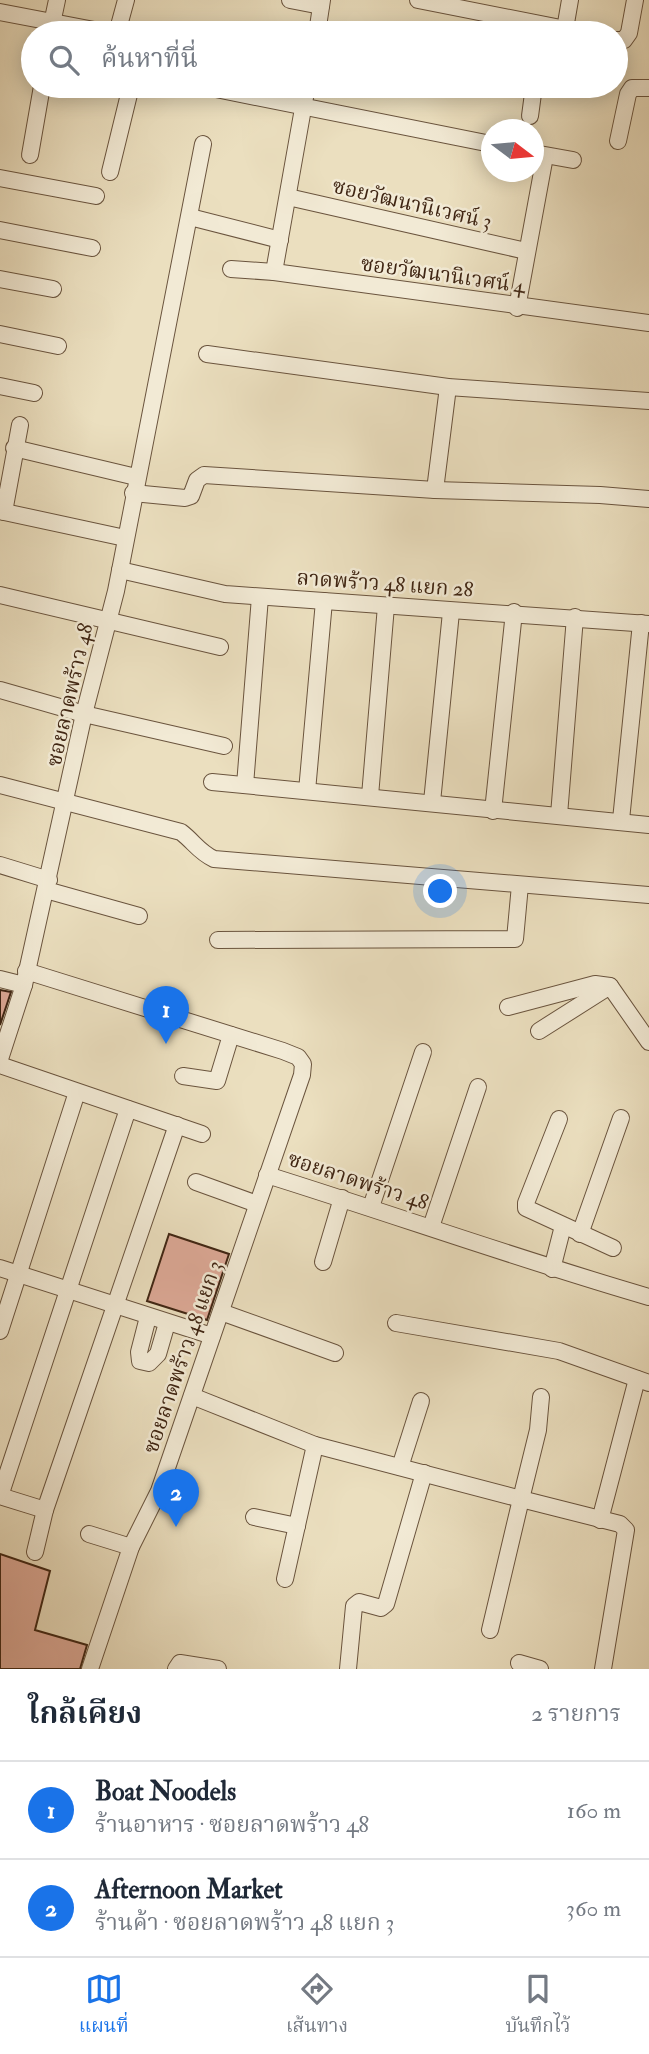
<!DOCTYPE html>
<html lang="th">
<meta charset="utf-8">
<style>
body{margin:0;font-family:"IM FELL Double Pica","Noto Serif Thai",serif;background:#f2f2f3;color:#1f2937}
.compass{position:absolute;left:481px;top:119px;width:63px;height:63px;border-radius:50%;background:#fff;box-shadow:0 4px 18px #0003;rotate:106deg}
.you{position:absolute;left:441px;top:892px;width:24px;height:24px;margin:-18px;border:5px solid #fff;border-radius:50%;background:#1a73e8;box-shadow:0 0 0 10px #1a73e833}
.badge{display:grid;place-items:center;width:46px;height:46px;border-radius:50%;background:#1a73e8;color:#fff;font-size:23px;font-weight:700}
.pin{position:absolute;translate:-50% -58px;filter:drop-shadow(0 2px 4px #0008)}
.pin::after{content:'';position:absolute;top:37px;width:24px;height:21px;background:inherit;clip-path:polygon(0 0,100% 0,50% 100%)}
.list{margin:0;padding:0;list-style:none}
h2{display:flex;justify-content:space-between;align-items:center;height:91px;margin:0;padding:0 28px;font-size:30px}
h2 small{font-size:23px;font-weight:400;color:#747a83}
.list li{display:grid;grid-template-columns:46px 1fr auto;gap:21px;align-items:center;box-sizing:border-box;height:98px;padding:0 28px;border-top:2px solid #e0e1e3}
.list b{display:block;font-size:26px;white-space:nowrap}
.list p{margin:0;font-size:23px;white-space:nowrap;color:#747a83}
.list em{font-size:23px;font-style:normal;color:#747a83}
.icon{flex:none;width:38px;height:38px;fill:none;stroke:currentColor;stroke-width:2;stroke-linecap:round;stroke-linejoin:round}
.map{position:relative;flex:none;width:649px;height:1669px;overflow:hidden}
.search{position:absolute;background:#fff;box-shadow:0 4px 18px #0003;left:21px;right:21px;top:21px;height:77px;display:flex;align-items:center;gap:18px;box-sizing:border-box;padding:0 24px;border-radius:38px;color:#747a83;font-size:26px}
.sheet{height:287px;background:#fff}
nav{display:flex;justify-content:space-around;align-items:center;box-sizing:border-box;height:98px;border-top:2px solid #e0e1e3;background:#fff;font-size:19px;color:#747a83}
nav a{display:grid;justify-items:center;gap:4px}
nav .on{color:#1a73e8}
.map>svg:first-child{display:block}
</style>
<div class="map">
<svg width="649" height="1669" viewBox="0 0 649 1669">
<rect width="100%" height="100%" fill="#ebdfbf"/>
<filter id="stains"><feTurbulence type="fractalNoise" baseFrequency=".00286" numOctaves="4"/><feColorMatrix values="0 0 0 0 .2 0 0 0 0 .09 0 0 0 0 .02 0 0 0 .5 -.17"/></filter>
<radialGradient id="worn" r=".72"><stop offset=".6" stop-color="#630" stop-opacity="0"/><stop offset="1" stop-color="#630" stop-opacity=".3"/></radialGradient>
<g fill="#dda997" stroke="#3f2513" stroke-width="2">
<path d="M 0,990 L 11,992 L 0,1025 Z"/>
<path d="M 169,1234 L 229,1254 L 207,1320 L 147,1301 Z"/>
<path d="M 0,1554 L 50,1571 L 35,1630 L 87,1645 L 80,1669 L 0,1669 Z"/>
</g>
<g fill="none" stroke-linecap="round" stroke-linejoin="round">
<g stroke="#6a543e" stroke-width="18">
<g id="minor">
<path d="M 290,0 L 321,6"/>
<path d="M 418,0 L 586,33"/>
<path d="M 0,12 L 110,33"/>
<path d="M 565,29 L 570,0"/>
<path d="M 50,33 L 57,0"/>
<path d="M 117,33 L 126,0"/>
<path d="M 317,33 L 322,0"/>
<path d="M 616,40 L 624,40 L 629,33 L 635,0"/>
<path d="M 201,86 L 491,144"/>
<path d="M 530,116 L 534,86"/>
<path d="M 618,141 L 628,94 L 632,88 L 649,88"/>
<path d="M 534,153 L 573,160"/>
<path d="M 30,155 L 42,86"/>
<path d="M 110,172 L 131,86"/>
<path d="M 0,178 L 96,196"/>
<path d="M 288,197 L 526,251"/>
<path d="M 190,217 L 280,240"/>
<path d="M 0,230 L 92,248"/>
<path d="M 231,269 L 274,272 L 649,323"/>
<path d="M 274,272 L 307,86"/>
<path d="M 0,279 L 53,289"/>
<path d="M 517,308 L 545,156"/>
<path d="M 0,334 L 58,346"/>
<path d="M 207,354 L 448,387 L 649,401"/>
<path d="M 0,386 L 34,393"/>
<path d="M 14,448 L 136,477"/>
<path d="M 435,490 L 448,387"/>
<path d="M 133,493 L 185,498 L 191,496 L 197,480 L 204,475 L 435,490 L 600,495 L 649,499"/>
<path d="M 0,511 L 125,538"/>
<path d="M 4,512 L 20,425"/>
<path d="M 120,570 L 225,594 L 649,624"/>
<path d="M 0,595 L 220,647"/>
<path d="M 0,690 L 84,714 L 224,746"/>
<path d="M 212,782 L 649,825"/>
<path d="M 0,785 L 181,832 C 194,842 199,852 214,859 L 649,895"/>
<path d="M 245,785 L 260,597"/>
<path d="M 307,791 L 324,601"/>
<path d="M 370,796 L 386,606"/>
<path d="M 432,802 L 451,612"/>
<path d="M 493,811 L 514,612"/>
<path d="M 559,815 L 575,617"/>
<path d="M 621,820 L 641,623"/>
<path d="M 0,865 L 49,880"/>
<path d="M 46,890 L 139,916"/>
<path d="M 218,940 L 515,939 L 520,885"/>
<path d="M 26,971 L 283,1051 L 298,1057 L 303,1064 L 302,1075 L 159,1491 L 131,1547 L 90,1669"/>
<path d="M 0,979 L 24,985"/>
<path d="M 508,1007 L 595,984 L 610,986"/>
<path d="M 539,1031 L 610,986 L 649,1042"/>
<path d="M 0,1059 L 24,985 L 84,714 L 116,591 L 203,144"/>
<path d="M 0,1065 L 202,1134"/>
<path d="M 183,1076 L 217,1081 L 231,1035"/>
<path d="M 559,1119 L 526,1203 L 526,1208 L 613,1248"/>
<path d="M 267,1175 C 395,1215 521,1260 649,1297"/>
<path d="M 196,1182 L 257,1204"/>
<path d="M 371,1207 L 423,1052"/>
<path d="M 431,1227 L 478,1087"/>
<path d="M 580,1234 L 621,1118"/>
<path d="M 323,1262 L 342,1198"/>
<path d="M 0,1268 L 212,1336"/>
<path d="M 552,1269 L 563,1226"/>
<path d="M 221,1312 L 335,1353"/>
<path d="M 148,1317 L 139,1352 L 140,1361 L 149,1363 L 158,1354 L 167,1323"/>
<path d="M 396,1323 L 559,1351 L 649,1383"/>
<path d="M 0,1331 L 77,1092"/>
<path d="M 192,1396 L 315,1445 L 521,1499 L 490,1630"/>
<path d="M 541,1397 L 538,1430 L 521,1499 L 620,1524 L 626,1530 L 603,1669"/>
<path d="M 400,1467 L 421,1401"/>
<path d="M 0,1496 L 128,1109"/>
<path d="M 0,1496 L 45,1510"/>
<path d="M 254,1517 L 297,1526"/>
<path d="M 600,1520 L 637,1379"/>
<path d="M 89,1534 L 131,1547"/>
<path d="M 35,1552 L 45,1510 L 177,1125"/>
<path d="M 285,1579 L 315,1445"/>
<path d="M 519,1663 L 540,1669"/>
<path d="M 176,1669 L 180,1663 L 218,1669"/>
<path d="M 348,1669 L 354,1606 L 359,1602 L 381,1608 L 386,1604 L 424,1473"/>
</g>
</g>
<use href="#minor" stroke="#f2ead5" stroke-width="16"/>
</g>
<g text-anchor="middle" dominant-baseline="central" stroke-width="5" stroke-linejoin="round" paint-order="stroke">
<g font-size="21" fill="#3f2513" stroke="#f2ead5">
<text transform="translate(412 204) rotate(13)">ซอยวัฒนานิเวศน์ 3</text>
<text transform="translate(443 275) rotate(8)">ซอยวัฒนานิเวศน์ 4</text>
<text transform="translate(385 584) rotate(4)">ลาดพร้าว 48 แยก 28</text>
<text transform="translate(70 695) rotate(-77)">ซอยลาดพร้าว 48</text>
<text transform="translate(358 1181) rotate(18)">ซอยลาดพร้าว 48</text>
<text transform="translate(183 1357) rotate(-71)">ซอยลาดพร้าว 48 แยก 3</text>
</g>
</g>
<rect width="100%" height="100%" filter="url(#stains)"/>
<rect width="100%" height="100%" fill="url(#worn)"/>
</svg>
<svg class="compass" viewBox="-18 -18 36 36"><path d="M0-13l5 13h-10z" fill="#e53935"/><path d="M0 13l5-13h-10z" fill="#747a83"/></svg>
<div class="you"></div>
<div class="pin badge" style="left:166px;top:1044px">1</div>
<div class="pin badge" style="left:176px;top:1527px">2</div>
<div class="search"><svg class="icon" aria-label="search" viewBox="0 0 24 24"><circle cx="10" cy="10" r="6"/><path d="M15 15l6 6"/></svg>ค้นหาที่นี่</div>
</div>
<section class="sheet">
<h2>ใกล้เคียง<small>2 รายการ</small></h2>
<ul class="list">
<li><span class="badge">1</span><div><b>Boat Noodels</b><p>ร้านอาหาร · ซอยลาดพร้าว 48</p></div><em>160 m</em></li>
<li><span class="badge">2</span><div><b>Afternoon Market</b><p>ร้านค้า · ซอยลาดพร้าว 48 แยก 3</p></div><em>360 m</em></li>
</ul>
</section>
<nav>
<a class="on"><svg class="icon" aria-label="map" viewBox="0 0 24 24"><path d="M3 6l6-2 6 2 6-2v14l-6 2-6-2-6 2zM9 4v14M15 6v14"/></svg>แผนที่</a>
<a><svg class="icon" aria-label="directions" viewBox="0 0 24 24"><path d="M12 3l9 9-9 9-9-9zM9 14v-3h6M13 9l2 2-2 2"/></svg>เส้นทาง</a>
<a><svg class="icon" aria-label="saved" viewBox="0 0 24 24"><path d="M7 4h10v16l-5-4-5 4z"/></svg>บันทึกไว้</a>
</nav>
